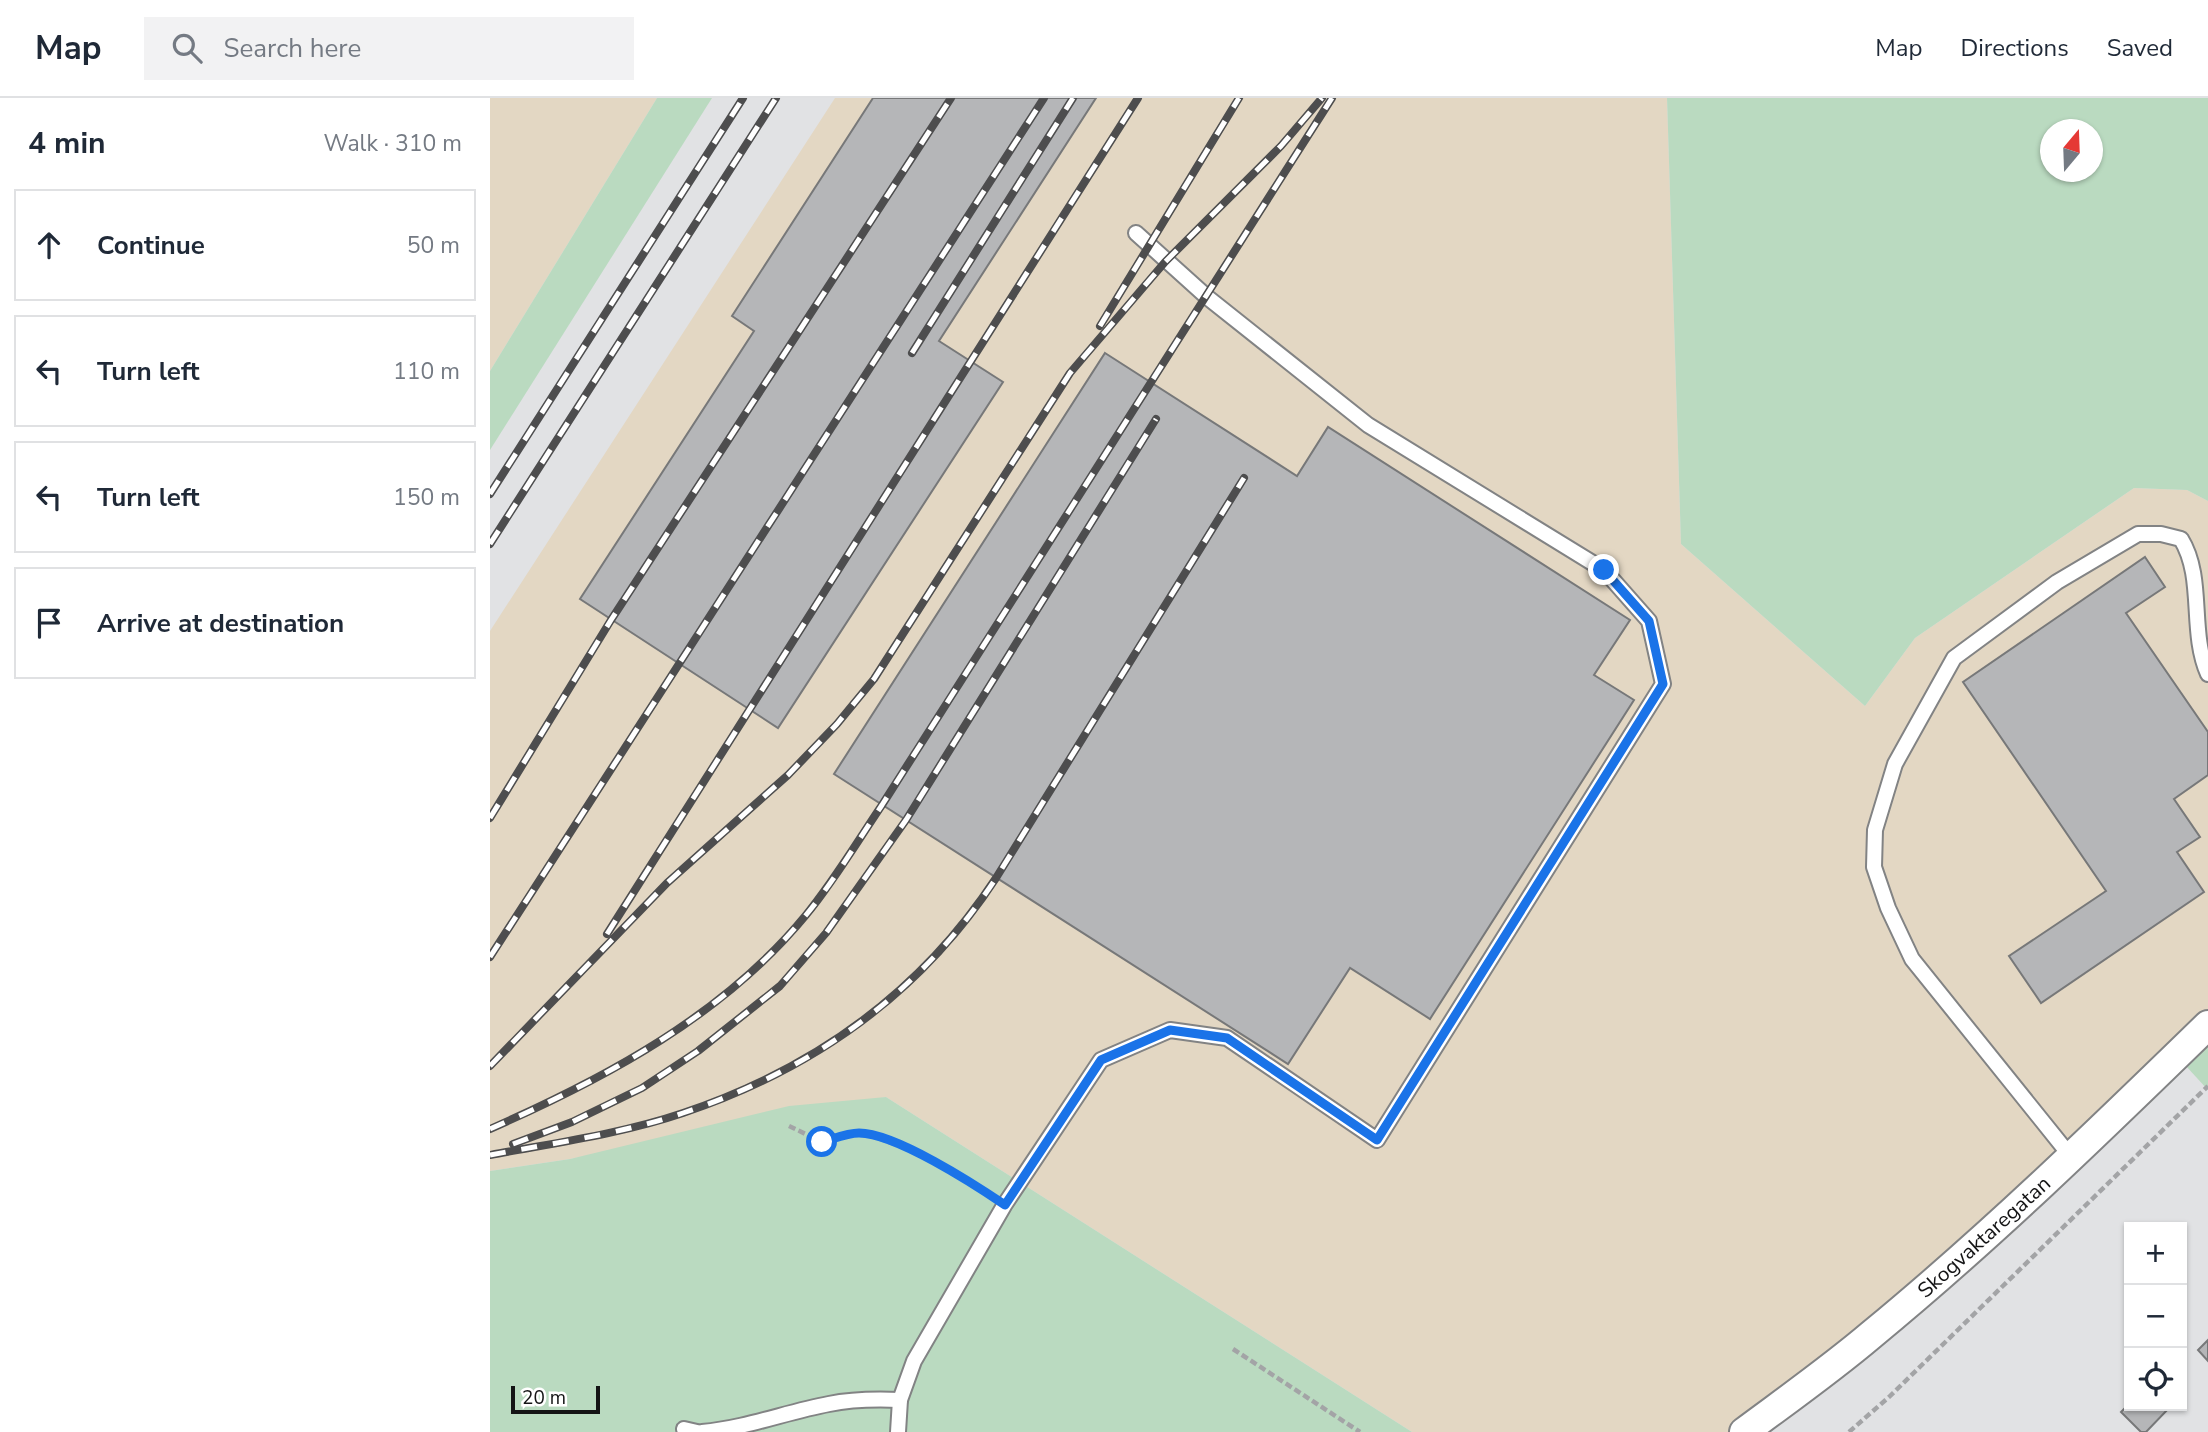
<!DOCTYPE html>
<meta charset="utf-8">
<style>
body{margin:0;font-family:"Nunito Sans",sans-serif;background:#f2f2f3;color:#1f2937}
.controls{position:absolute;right:21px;bottom:21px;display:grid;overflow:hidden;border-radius:0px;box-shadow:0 2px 5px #0004}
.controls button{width:63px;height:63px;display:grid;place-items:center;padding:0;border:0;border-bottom:2px solid #e0e1e3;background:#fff;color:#1f2937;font:35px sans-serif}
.compass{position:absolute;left:1550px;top:21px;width:63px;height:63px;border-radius:50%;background:#fff;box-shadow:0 2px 5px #0004;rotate:19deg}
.scale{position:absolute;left:21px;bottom:18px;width:89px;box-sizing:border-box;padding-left:7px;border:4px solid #141415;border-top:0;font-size:19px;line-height:24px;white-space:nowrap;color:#141415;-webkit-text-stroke:5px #fff;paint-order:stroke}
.stop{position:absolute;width:21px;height:21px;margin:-16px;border:5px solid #1a73e8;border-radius:50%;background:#fff}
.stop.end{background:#1a73e8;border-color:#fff;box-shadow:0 2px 7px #0008}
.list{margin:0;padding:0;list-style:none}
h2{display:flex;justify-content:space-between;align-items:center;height:91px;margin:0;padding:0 28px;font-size:30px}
h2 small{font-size:23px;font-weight:400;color:#747a83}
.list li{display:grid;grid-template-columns:46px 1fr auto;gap:21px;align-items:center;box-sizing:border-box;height:112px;margin:0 14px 14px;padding:0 14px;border:2px solid #e0e1e3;border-radius:0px}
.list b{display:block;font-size:26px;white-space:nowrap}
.list em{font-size:23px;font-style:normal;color:#747a83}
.icon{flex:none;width:38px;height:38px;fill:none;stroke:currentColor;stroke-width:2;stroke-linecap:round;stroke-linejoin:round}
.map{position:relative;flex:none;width:1718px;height:1334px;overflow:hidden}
header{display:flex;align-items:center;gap:42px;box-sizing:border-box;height:98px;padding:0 35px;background:#fff;border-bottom:2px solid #e0e1e3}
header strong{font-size:33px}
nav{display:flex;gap:38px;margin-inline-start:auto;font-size:24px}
.search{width:490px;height:63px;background:#f2f2f3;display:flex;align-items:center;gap:18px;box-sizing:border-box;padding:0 24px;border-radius:0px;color:#747a83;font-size:26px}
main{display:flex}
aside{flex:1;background:#fff}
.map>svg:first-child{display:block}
</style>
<header>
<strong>Map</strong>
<div class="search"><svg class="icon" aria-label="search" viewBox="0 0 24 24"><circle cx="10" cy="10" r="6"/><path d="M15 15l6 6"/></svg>Search here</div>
<nav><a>Map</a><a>Directions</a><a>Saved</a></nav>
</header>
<main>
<aside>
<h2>4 min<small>Walk · 310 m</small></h2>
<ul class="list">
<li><svg class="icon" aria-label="ahead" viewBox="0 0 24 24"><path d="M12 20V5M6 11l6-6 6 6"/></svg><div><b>Continue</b></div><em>50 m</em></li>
<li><svg class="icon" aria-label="left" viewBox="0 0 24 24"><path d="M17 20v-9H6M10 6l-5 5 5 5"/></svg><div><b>Turn left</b></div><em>110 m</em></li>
<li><svg class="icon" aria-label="left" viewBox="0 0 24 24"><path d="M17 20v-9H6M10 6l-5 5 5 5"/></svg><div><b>Turn left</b></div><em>150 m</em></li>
<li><svg class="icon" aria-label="arrive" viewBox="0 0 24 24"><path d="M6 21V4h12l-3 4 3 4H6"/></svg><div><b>Arrive at destination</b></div></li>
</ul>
</aside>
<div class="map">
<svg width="1718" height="1334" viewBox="0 0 1718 1334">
<rect width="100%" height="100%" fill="#e1e2e4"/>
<g fill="#e3d7c3">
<path d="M 0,0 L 167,0 L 0,273 Z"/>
<path d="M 345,0 L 1177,0 L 1191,446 L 1375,608 L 1425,540 L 1644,390 L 1697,392 L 1718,403 L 1718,921 L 1392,1223 L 1246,1334 L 922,1334 L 396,999 L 80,1061 L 0,1073 L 0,533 Z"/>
</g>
<g fill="#badac0" fill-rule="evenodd">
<path d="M 167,0 L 222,0 L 0,352 L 0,273 Z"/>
<path d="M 1177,0 L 1718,0 L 1718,403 L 1697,392 L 1644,390 L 1425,540 L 1375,608 L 1191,446 ZM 1560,32 L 1602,32 L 1602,74 L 1560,74 Z"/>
<path d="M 1718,920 L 1718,992 L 1684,955 Z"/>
<path d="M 396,999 L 922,1334 L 0,1334 L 0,1073 L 80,1061 L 299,1008 Z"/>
</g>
<g fill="#b5b6b8" stroke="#777879" stroke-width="2">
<path d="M 383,0 L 606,0 L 449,243 L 513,284 L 288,630 L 90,501 L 264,233 L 242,218 Z"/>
<path d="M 615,255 L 807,378 L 838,329 L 1140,522 L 1104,577 L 1144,602 L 940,921 L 860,870 L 798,966 L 344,676 Z"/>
<path d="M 1655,459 L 1675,489 L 1636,515 L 1718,634 L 1718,677 L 1684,701 L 1710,739 L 1687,754 L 1714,794 L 1551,905 L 1519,858 L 1616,793 L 1473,584 Z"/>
<path d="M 1718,1242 L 1718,1263 L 1708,1252 Z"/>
<path d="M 1639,1306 L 1639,1308 L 1681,1308 L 1656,1334 L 1651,1334 L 1631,1314 Z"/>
</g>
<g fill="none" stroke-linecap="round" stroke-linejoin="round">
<g stroke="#828384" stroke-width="18">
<g id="service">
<path d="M 1582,1060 L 1422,861 L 1398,810 L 1384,769 L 1385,732 L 1405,666 L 1464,560 L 1567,484 L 1648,436 L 1671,436 L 1691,441 C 1715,480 1699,533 1718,576"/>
<path d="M 194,1331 L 207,1334"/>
<path d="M 212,1334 C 257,1330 296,1314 339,1306 C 363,1301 386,1301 410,1302"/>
<path d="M 408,1334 L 410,1302 L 424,1263 L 515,1106 L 611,962 L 680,932 L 737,940 L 887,1042 L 1173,586 L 1159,523 L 1114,472 L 878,327 L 717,199 L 646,135"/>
</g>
</g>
<g stroke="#828384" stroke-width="32">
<path id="minor" d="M 1254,1334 C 1297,1302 1341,1271 1381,1237 C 1499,1140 1608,1034 1718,927"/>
</g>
<g stroke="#a3a4a6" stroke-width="4.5" stroke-dasharray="7 3.5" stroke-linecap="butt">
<path d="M 299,1028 L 332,1044 L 369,1035 L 388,1040 L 423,1053 L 499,1096"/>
<path d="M 743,1251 L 870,1334"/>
<path d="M 1359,1334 L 1399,1299 L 1718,988"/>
</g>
<use href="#service" stroke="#fff" stroke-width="14"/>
<use href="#minor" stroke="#fff" stroke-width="28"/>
<g stroke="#4d4d4e" stroke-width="8">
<g id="rail">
<path d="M 610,228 L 749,0"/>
<path d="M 422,255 L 583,0"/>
<path d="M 0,396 L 253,0"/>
<path d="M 0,446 L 286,0"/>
<path d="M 0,720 L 121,522 L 461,0"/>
<path d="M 117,836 L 648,0"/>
<path d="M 0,859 L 554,0"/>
<path d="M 0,968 L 177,785 L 298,677 L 347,626 L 384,581 L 580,275 L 675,164 L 791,48 L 832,0"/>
<path d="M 0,1031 C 116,980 234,917 316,817 C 344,783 367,744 392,707 L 842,0"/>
<path d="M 23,1046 L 82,1024 L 152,990 L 208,953 L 290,888 L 336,835 L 416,722 L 666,321"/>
<path d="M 0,1057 C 64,1045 131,1036 193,1015 C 324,971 430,896 506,780 L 754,380"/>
</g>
</g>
<use href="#rail" stroke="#fff" stroke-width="5" stroke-dasharray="16" stroke-linecap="butt"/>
</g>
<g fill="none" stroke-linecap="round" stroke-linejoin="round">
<path stroke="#1a73e8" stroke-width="9" d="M 332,1044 C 343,1041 357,1035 369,1035 C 405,1035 484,1086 515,1107 L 611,962 L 680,932 L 737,940 L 887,1042 L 1173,586 L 1159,523 L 1114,472"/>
</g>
<g text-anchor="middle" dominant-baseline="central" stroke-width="5" stroke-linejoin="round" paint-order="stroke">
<g font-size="21" fill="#141415" stroke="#fff">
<text transform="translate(1494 1139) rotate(-42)">Skogvaktaregatan</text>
</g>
</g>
</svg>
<div class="controls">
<button>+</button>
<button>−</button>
<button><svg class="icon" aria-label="locate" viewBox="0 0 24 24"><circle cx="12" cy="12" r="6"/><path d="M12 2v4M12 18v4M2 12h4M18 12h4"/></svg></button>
</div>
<svg class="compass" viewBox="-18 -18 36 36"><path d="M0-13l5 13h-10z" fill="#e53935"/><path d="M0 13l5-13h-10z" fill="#747a83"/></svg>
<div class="scale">20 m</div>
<div class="stop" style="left:332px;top:1044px"></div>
<div class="stop end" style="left:1114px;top:472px"></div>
</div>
</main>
